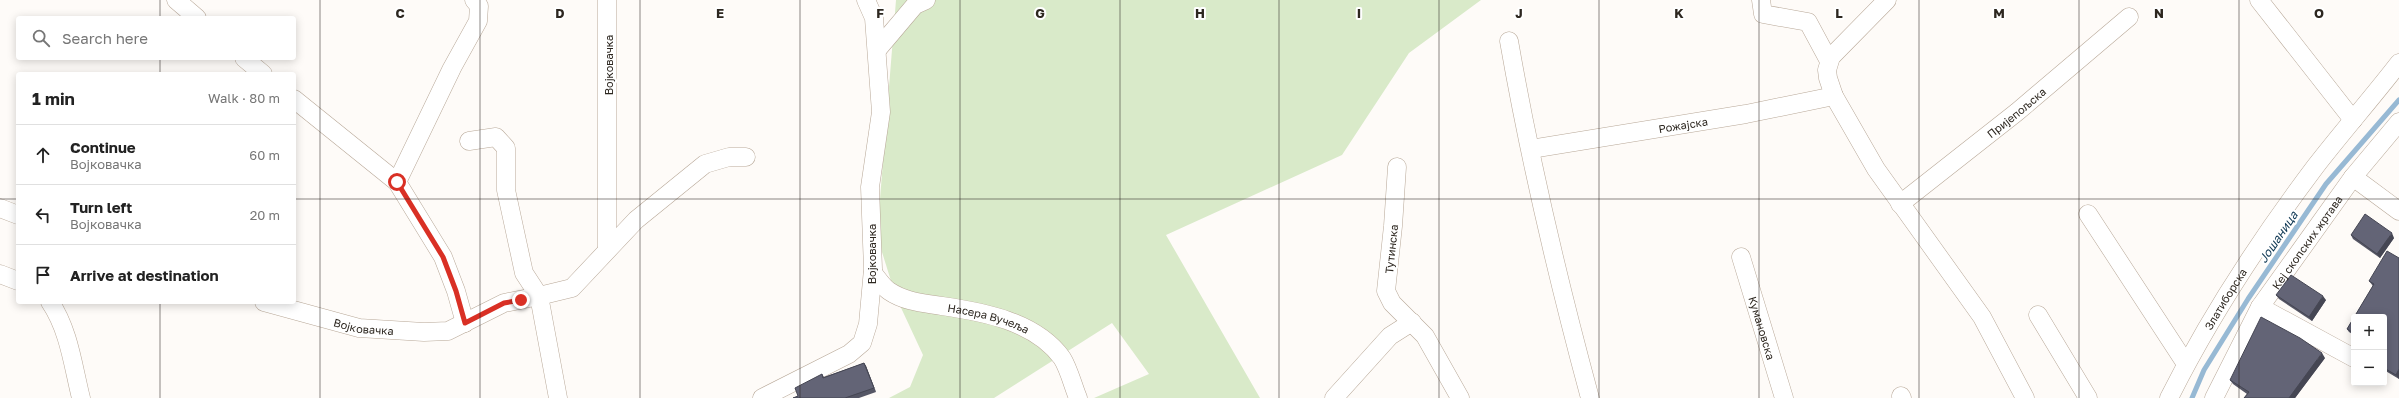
<!DOCTYPE html>
<meta charset="utf-8">
<style>
body{margin:0;font-family:"Golos Text",sans-serif;background:#f2f2f2;color:#222}
.controls{position:absolute;right:12px;bottom:12px;display:grid;overflow:hidden;border-radius:4px;box-shadow:0 2px 10px #0003}
.controls button{width:36px;height:36px;display:grid;place-items:center;padding:0;border:0;border-bottom:1px solid #e0e0e0;background:#fff;color:#222;font:20px sans-serif}
.stop{position:absolute;width:12px;height:12px;margin:-9px;border:3px solid #d93025;border-radius:50%;background:#fff}
.stop.end{background:#d93025;border-color:#fff;box-shadow:0 1px 4px #0008}
.list{margin:0;padding:0;list-style:none}
h2{display:flex;justify-content:space-between;align-items:center;height:52px;margin:0;padding:0 16px;font-size:17px}
h2 small{font-size:13px;font-weight:400;color:#767676}
.list li{display:grid;grid-template-columns:26px 1fr auto;gap:12px;align-items:center;box-sizing:border-box;height:60px;padding:0 16px;border-top:1px solid #e0e0e0}
.list b{display:block;font-size:15px;white-space:nowrap}
.list p{margin:0;font-size:13px;white-space:nowrap;color:#767676}
.list em{font-size:13px;font-style:normal;color:#767676}
.icon{flex:none;width:22px;height:22px;fill:none;stroke:currentColor;stroke-width:2;stroke-linecap:round;stroke-linejoin:round}
.map{position:relative;flex:none;width:2399px;height:398px;overflow:hidden}
.search{position:absolute;background:#fff;box-shadow:0 2px 10px #0003;left:16px;top:16px;width:280px;height:44px;display:flex;align-items:center;gap:10px;box-sizing:border-box;padding:0 14px;border-radius:4px;color:#767676;font-size:15px}
.panel{position:absolute;background:#fff;box-shadow:0 2px 10px #0003;left:16px;top:72px;width:280px;height:232px;border-radius:4px}
.map>svg:first-child{display:block}
</style>
<div class="map">
<svg width="2399" height="398" viewBox="0 0 2399 398">
<rect width="100%" height="100%" fill="#fefbf8"/>
<path fill="#d9eac9" d="M 896,0 L 1481,0 L 1409,53 L 1342,155 L 1166,235 L 1260,398 L 1094,398 L 1149,374 L 1112,323 L 994,398 L 889,398 L 910,387 L 923,355 L 896,297 L 877,236 Z"/>
<g fill="none" stroke-linecap="round" stroke-linejoin="round">
<path stroke="#97b9d4" stroke-width="5" d="M 2192,398 L 2204,370 L 2248,299 L 2326,184 L 2399,100"/>
<g stroke="#b8a898" stroke-width="19">
<g id="minor">
<path d="M 176,0 L 197,18"/>
<path d="M 1761,0 L 1763,14 L 1808,22 L 1829,61"/>
<path d="M 1887,0 L 1831,57 L 1827,70 L 1828,78 L 1834,96 L 1876,169 L 1982,317 L 2025,398"/>
<path d="M 2259,0 L 2353,120"/>
<path d="M 1509,41 C 1530,161 1558,280 1590,398"/>
<path d="M 877,50 L 915,5 L 926,0"/>
<path d="M 244,58 L 263,74"/>
<path d="M 294,99 L 397,182 L 443,257 L 456,291 L 465,323"/>
<path id="s1" d="M 1531,149 L 1746,114 L 1834,96"/>
<path d="M 1397,167 L 1393,226 L 1386,291 L 1392,303 L 1425,336 L 1460,398"/>
<path d="M 2353,177 L 2399,211"/>
<path d="M 397,182 L 452,68 L 478,21 L 479,6 L 474,0"/>
<path id="s2" d="M 1900,204 L 2017,112 L 2129,17"/>
<path d="M 0,208 L 18,215"/>
<path d="M 2088,214 L 2186,364"/>
<path d="M 607,250 L 607,0"/>
<path id="s3" d="M 1741,257 L 1784,398"/>
<path id="s4" d="M 873,273 C 878,279 883,287 889,291 C 905,302 924,303 942,306 C 983,312 1035,321 1062,358 C 1069,369 1073,386 1078,398"/>
<path d="M 0,274 L 18,281"/>
<path d="M 50,302 C 69,330 73,366 81,398"/>
<path id="s5" d="M 264,302 L 359,328 L 424,332 L 448,331 L 504,303 L 539,296 L 524,273 L 506,190 L 506,148 L 496,137 L 469,141"/>
<path d="M 2260,307 L 2354,358"/>
<path d="M 2038,315 L 2088,398"/>
<path d="M 1901,396 L 1902,398"/>
<path d="M 558,398 L 539,296 L 572,288 L 636,220 L 705,164 L 729,157 L 746,157"/>
<path d="M 762,398 L 849,354 L 862,343 L 868,324 L 873,269 L 870,187 L 881,112 L 874,18 L 866,0"/>
<path d="M 1334,398 L 1390,336 L 1412,322"/>
<path id="s6" d="M 2169,398 C 2210,316 2260,240 2315,167 C 2342,132 2372,98 2399,63"/>
<path id="s7" d="M 2214,398 L 2260,307 L 2353,177 L 2399,122"/>
</g>
</g>
<use href="#minor" stroke="#fff" stroke-width="18"/>
</g>
<g fill="#555665">
<path d="M 2351,235 L 2394,238 L 2380,258 L 2353,239 Z"/>
<path d="M 2399,258 L 2399,379 L 2384,370 L 2384,317 L 2354,317 L 2354,335 L 2349,332 L 2347,329 L 2373,286 L 2369,281 Z"/>
<path d="M 2276,295 L 2326,300 L 2312,321 L 2279,299 Z"/>
<path d="M 2325,358 L 2295,398 L 2244,398 L 2247,394 L 2233,384 L 2230,380 Z"/>
<path d="M 864,363 L 866,366 L 876,392 L 859,398 L 793,398 L 798,396 L 822,374 L 824,377 Z"/>
</g>
<g fill="#454653">
<path d="M 2392,233 L 2394,238 L 2380,258 L 2377,254 Z"/>
<path d="M 2323,296 L 2326,300 L 2312,321 L 2309,317 Z"/>
<path d="M 2322,353 L 2325,358 L 2295,398 L 2289,398 Z"/>
<path d="M 864,363 L 866,366 L 876,392 L 874,388 Z"/>
<path d="M 2399,369 L 2399,379 L 2396,375 Z"/>
</g>
<g fill="#636476" stroke="#454653">
<path d="M 2365,214 L 2392,233 L 2377,254 L 2351,235 Z"/>
<path d="M 2387,251 L 2399,258 L 2399,369 L 2396,375 L 2384,368 L 2384,317 L 2354,317 L 2354,333 L 2347,329 L 2374,284 L 2369,281 Z"/>
<path d="M 2291,275 L 2323,296 L 2309,317 L 2276,295 Z"/>
<path d="M 2261,317 L 2300,338 L 2322,353 L 2289,398 L 2244,398 L 2249,392 L 2230,380 Z"/>
<path d="M 864,363 L 874,388 L 845,398 L 793,398 L 798,396 L 795,388 L 822,374 L 823,378 Z"/>
</g>
<g fill="none" stroke-linecap="round" stroke-linejoin="round">
<path stroke="#d93025" stroke-width="5" d="M 397,182 L 443,257 L 456,291 L 465,323 L 504,303 L 521,300"/>
</g>
<path fill="none" stroke="#2d2720" stroke-width="1" stroke-opacity="0.55" d="M 160,0 L 160,18M 320,0 L 320,398M 480,0 L 480,398M 640,0 L 640,398M 800,0 L 800,398M 960,0 L 960,398M 1120,0 L 1120,398M 1279,0 L 1279,398M 1439,0 L 1439,398M 1599,0 L 1599,398M 1759,0 L 1759,398M 1919,0 L 1919,398M 2079,0 L 2079,398M 2239,0 L 2239,398M 160,58 L 160,74M 0,199 L 18,199M 294,199 L 2399,199M 160,302 L 160,398"/>
<g text-anchor="middle" dominant-baseline="central" stroke-width="4" stroke-linejoin="round" paint-order="stroke">
<g font-size="11" fill="#2d2720" stroke="#fff">
<text transform="translate(608 65) rotate(-90)">Војковачка</text>
<text stroke="none"><textPath href="#s2" startOffset="148">Пријепољска</textPath></text>
<text stroke="none"><textPath href="#s1" startOffset="154">Рожајска</textPath></text>
<text stroke="none"><textPath href="#s7" startOffset="182">Кеј скопских жртава</textPath></text>
<text transform="translate(1391 249) rotate(-84)">Тутинска</text>
<text transform="translate(871 254) rotate(-90)">Војковачка</text>
<text stroke="none"><textPath href="#s6" startOffset="114">Златиборска</textPath></text>
<text stroke="none"><textPath href="#s4" startOffset="128">Насера Вучеља</textPath></text>
<text stroke="none"><textPath href="#s5" startOffset="103">Војковачка</textPath></text>
<text stroke="none"><textPath href="#s3" startOffset="74">Кумановска</textPath></text>
</g>
<g font-size="12" font-style="italic" fill="#0d3652" stroke="#fff">
<text transform="translate(2278 237) rotate(-56)">Јошаница</text>
</g>
</g>
<g font-size="13" text-anchor="middle" font-weight="bold" fill="#2d2720" stroke="#fff" stroke-width="4" stroke-linejoin="round" paint-order="stroke">
<text x="400" y="18">C</text>
<text x="560" y="18">D</text>
<text x="720" y="18">E</text>
<text x="880" y="18">F</text>
<text x="1040" y="18">G</text>
<text x="1200" y="18">H</text>
<text x="1359" y="18">I</text>
<text x="1519" y="18">J</text>
<text x="1679" y="18">K</text>
<text x="1839" y="18">L</text>
<text x="1999" y="18">M</text>
<text x="2159" y="18">N</text>
<text x="2319" y="18">O</text>
</g>
</svg>
<div class="controls">
<button>+</button>
<button>−</button>
</div>
<div class="stop" style="left:397px;top:182px"></div>
<div class="stop end" style="left:521px;top:300px"></div>
<div class="search"><svg class="icon" aria-label="search" viewBox="0 0 24 24"><circle cx="10" cy="10" r="6"/><path d="M15 15l6 6"/></svg>Search here</div>
<section class="panel">
<h2>1 min<small>Walk · 80 m</small></h2>
<ul class="list">
<li><svg class="icon" aria-label="ahead" viewBox="0 0 24 24"><path d="M12 20V5M6 11l6-6 6 6"/></svg><div><b>Continue</b><p>Војковачка</p></div><em>60 m</em></li>
<li><svg class="icon" aria-label="left" viewBox="0 0 24 24"><path d="M17 20v-9H6M10 6l-5 5 5 5"/></svg><div><b>Turn left</b><p>Војковачка</p></div><em>20 m</em></li>
<li><svg class="icon" aria-label="arrive" viewBox="0 0 24 24"><path d="M6 21V4h12l-3 4 3 4H6"/></svg><div><b>Arrive at destination</b></div></li>
</ul>
</section>
</div>
